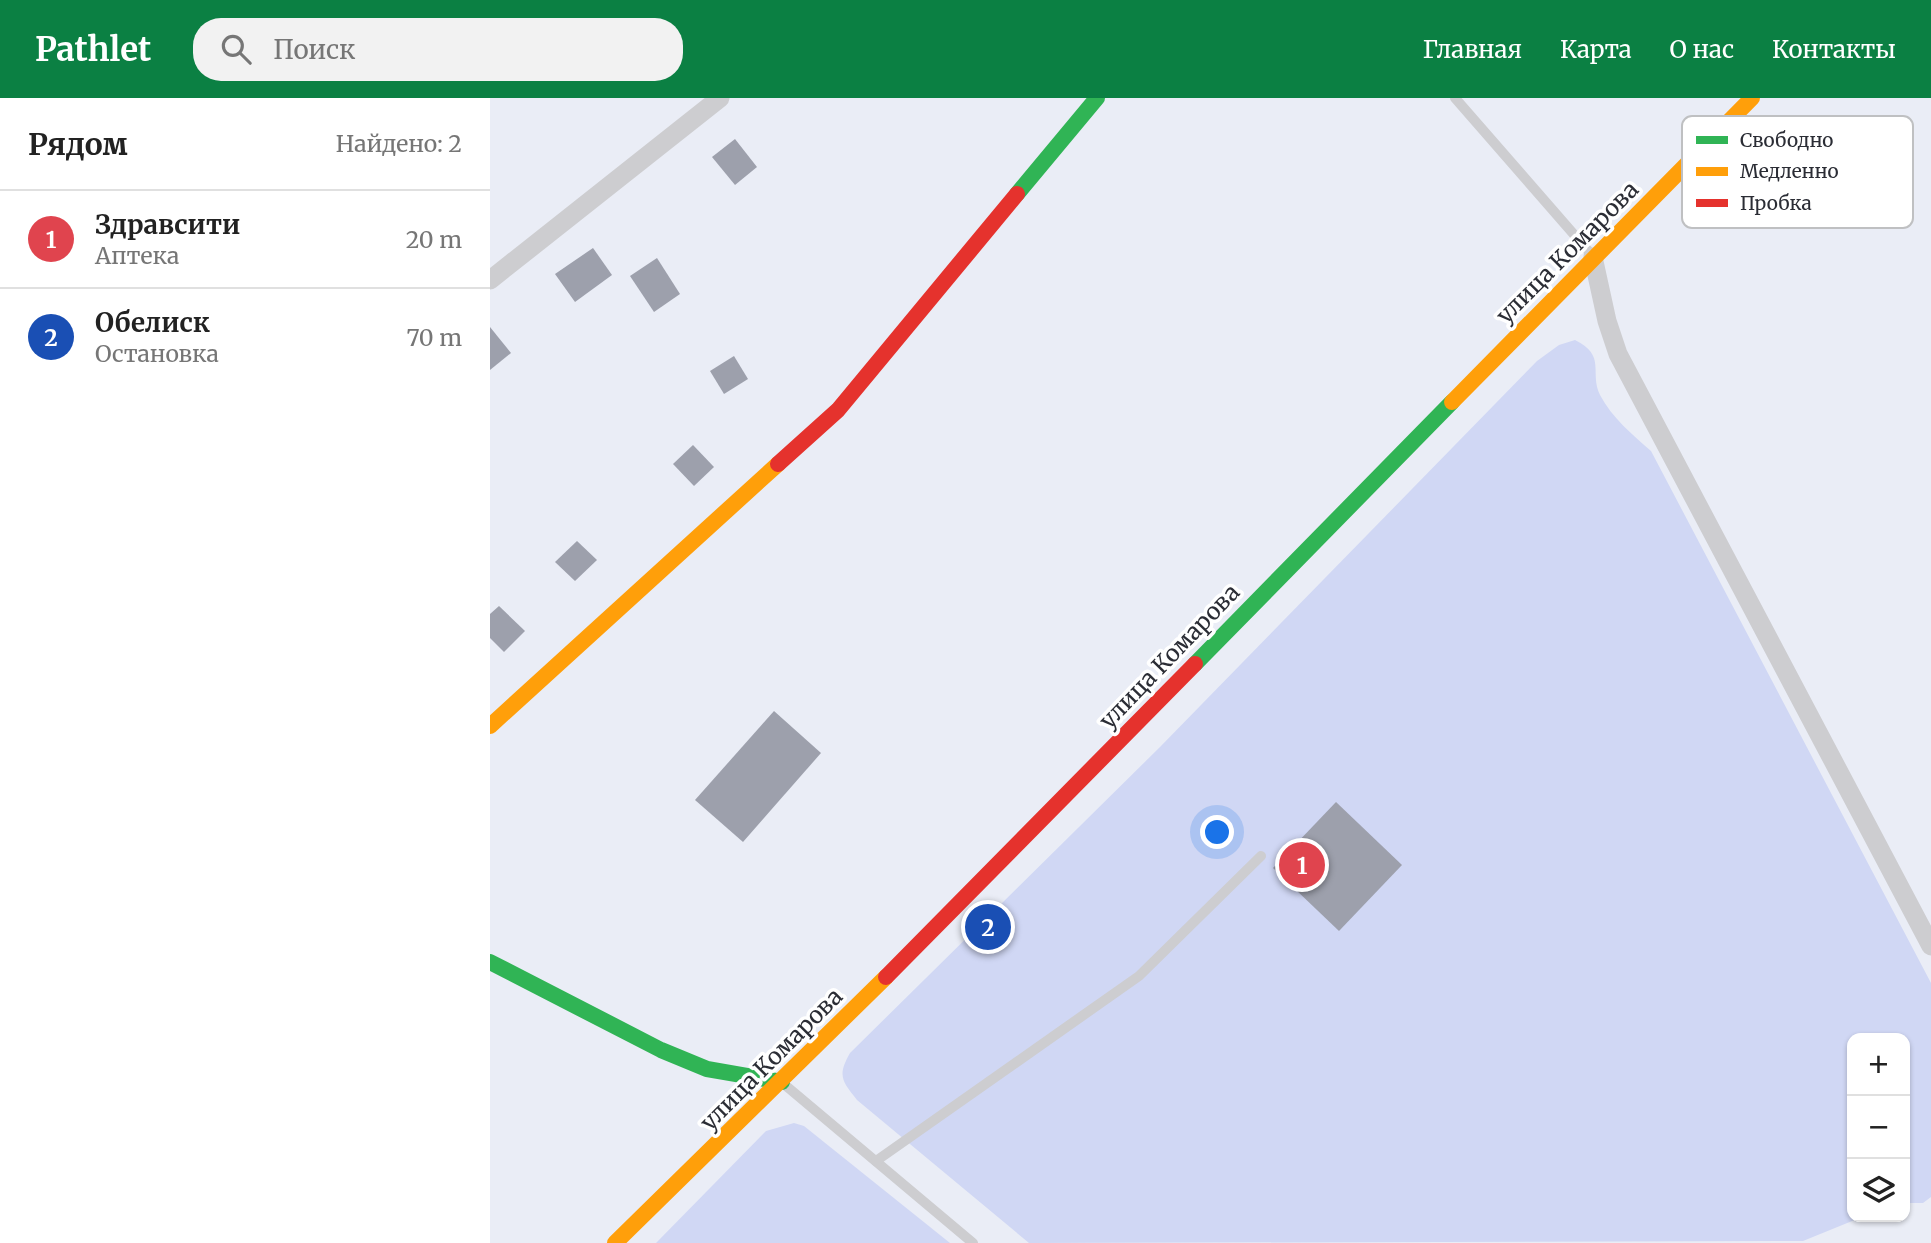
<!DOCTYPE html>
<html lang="ru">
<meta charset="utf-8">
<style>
body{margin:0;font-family:Merriweather,serif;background:#f2f2f2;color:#222}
.controls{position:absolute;right:21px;bottom:21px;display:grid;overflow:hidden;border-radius:14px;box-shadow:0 2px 5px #0004}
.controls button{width:63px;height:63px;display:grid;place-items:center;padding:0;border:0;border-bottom:2px solid #e0e0e0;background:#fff;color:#222;font:35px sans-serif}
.you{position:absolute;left:728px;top:735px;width:24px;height:24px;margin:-18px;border:5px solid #fff;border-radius:50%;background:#1a73e8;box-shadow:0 0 0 10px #1a73e833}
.badge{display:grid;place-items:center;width:46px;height:46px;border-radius:50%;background:#0b8043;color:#fff;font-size:23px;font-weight:700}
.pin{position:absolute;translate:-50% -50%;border:4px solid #fff;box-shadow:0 2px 7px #0006}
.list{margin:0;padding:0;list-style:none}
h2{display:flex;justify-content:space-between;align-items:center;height:91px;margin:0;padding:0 28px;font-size:30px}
h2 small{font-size:23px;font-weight:400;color:#767676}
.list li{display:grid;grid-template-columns:46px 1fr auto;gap:21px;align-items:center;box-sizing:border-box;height:98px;padding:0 28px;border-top:2px solid #e0e0e0}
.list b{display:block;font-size:26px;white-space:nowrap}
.list p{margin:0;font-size:23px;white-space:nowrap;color:#767676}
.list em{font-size:23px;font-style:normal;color:#767676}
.icon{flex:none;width:38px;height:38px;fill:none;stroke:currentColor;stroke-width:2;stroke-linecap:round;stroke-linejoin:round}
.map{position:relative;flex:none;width:1441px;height:1145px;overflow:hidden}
header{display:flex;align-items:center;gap:42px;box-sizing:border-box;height:98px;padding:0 35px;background:#0b8043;color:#fff}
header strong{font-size:33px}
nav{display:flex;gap:38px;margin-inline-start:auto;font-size:24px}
.search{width:490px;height:63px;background:#f2f2f2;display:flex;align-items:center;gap:18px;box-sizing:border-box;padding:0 24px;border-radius:28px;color:#767676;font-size:26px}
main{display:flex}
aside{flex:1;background:#fff}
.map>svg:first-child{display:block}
</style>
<header>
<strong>Pathlet</strong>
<div class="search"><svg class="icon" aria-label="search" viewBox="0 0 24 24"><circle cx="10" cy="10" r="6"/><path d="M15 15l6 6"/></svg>Поиск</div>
<nav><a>Главная</a><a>Карта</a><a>О нас</a><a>Контакты</a></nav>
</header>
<main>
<aside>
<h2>Рядом<small>Найдено: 2</small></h2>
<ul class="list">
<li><span class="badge" style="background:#e0444e">1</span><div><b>Здравсити</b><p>Аптека</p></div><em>20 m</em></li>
<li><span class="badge" style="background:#1a4fb4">2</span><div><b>Обелиск</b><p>Остановка</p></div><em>70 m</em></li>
</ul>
</aside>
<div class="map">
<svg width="1441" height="1145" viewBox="0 0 1441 1145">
<rect width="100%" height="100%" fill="#eaedf6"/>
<g fill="#d0d7f4">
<path d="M 1085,242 C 1117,258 1099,274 1110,297 C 1122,320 1143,337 1161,353 L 1441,885 L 1441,1099 L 1433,1105 L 1415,1105 L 1415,940 L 1362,940 L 1362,1119 L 1372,1119 L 1313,1143 L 539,1145 L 367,1002 C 352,983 347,978 360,955 L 670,649 L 1047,263 L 1069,247 Z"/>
<path d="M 304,1025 L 314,1028 L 460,1145 L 166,1145 L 276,1033 Z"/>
</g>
<g fill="#9da0ac">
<path d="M 245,41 L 267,69 L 245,87 L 222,59 Z"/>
<path d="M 103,150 L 122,177 L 85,204 L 65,176 Z"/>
<path d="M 167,160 L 190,196 L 164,214 L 140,178 Z"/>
<path d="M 0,229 L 21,255 L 0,272 Z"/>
<path d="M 244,258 L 258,281 L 234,296 L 220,273 Z"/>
<path d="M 203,347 L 224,369 L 204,388 L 183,366 Z"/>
<path d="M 87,443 L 107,462 L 85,483 L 65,464 Z"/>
<path d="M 9,508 L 35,533 L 14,554 L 0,540 L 0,516 Z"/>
<path d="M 284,613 L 331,655 L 253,744 L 205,702 Z"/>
<path d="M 846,704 L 912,767 L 849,833 L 783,770 Z"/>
</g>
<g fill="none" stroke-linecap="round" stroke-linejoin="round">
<g stroke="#cdcdd0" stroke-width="10">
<path d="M 965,0 L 1101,156"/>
<path d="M 295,987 L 483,1145"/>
<path d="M 386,1063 L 649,878 L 771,758"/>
</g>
<g stroke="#cdcdd0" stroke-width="19">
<path d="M 1103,159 L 1117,223 L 1128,256 L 1441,848"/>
<path d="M 0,182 L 230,0"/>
</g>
<g stroke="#30b455" stroke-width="16">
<path d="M 527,96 L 607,0"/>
<path d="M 705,566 L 962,304"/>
<path d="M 0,864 L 171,952 L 217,971 L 292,984"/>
</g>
<g stroke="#ff9f0a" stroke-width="16">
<path d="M 962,304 L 1262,0"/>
<path d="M 0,628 L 288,366"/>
<path d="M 125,1145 L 396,879"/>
</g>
<g stroke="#e5322d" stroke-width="16">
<path d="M 288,366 L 348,312 L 527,96"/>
<path d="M 396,879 L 705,566"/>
</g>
</g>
<g text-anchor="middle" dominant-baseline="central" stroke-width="7" stroke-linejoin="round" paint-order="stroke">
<g font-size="23" fill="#2b2d35" stroke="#fff">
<text transform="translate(1077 154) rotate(-45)">улица Комарова</text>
<text transform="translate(679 558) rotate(-46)">улица Комарова</text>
<text transform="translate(281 961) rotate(-45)">улица Комарова</text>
</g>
</g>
<rect x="1192" y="18" width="231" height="112" rx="10" fill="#fff" stroke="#bfc0c2" stroke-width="2"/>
<rect x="1206" y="38" width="32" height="8" fill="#30b455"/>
<rect x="1206" y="69" width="32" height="9" fill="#ff9f0a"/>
<rect x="1206" y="101" width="32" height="8" fill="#e5322d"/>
<g font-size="19" fill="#2b2d35">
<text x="1250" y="49">Свободно</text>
<text x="1250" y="80">Медленно</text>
<text x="1250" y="112">Пробка</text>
</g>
</svg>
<div class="controls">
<button>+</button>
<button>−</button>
<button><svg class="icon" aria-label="layers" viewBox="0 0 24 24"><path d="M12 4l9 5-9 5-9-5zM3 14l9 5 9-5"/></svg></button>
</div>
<div class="you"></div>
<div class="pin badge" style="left:812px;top:767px;background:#e0444e">1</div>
<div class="pin badge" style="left:498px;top:829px;background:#1a4fb4">2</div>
</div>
</main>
